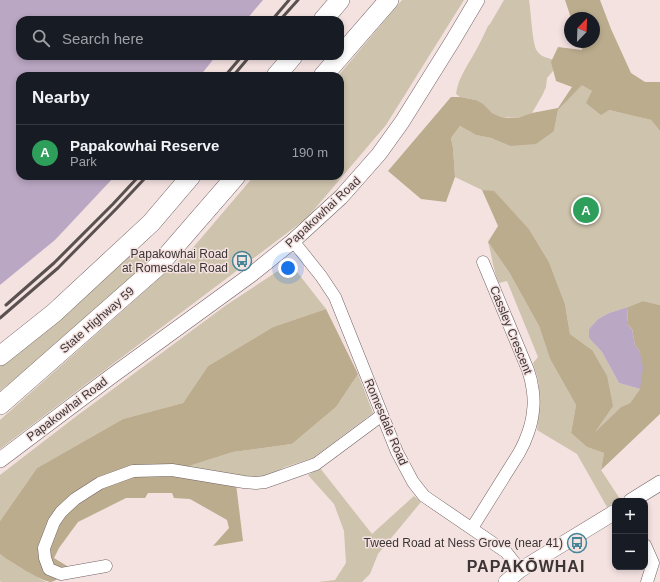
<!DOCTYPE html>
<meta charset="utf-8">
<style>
body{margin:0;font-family:Helvetica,sans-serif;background:#20242c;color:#f1f3f6}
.controls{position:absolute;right:12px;bottom:12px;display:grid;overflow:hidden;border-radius:8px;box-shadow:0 2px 6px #0003}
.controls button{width:36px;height:36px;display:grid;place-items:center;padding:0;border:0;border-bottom:1px solid #363941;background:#171b24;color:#f1f3f6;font:20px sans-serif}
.compass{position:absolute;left:564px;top:12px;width:36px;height:36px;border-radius:50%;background:#171b24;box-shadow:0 2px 6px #0003;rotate:23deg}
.you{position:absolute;left:288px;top:268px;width:14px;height:14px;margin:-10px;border:3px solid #fff;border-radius:50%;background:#1a73e8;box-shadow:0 0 0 6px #1a73e833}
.badge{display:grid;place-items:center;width:26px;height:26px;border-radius:50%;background:#2563eb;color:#fff;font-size:13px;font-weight:700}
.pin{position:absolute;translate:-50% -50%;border:2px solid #fff;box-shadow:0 1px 4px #0006}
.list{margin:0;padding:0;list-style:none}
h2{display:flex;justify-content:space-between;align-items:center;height:52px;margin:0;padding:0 16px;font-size:17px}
h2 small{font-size:13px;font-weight:400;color:#9ea1a6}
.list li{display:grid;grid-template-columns:26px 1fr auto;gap:12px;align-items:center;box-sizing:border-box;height:56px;padding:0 16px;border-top:1px solid #363941}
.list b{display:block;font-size:15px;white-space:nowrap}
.list p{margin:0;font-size:13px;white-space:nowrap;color:#9ea1a6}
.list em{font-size:13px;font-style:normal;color:#9ea1a6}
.icon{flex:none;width:22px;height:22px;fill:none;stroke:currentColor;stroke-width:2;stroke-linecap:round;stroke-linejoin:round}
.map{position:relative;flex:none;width:660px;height:582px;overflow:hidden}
.search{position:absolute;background:#171b24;box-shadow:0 2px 6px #0003;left:16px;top:16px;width:328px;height:44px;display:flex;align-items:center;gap:10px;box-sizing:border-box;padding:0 14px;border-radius:12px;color:#9ea1a6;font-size:15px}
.panel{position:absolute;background:#171b24;box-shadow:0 2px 6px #0003;left:16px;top:72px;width:328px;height:108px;border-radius:12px}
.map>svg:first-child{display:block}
</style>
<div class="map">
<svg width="660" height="582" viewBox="0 0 660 582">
<rect width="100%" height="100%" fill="#f4e2e1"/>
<g fill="#cec3ac">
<path d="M 402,0 L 464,0 L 386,125 L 307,218 L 0,449 L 0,420 L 191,250 L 254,176 L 340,176 L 340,76 L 338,76 Z"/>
<path d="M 504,0 L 529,0 C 531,11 532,43 537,51 C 541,57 548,58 554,60 L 555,66 L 553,71 L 547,78 L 546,87 L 543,94 L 532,113 L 526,116 L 518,118 L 501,117 L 492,113 L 476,100 L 460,97 L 456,94 C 458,78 468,65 475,52 C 480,43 484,35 488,26 L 490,24 Z"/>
<path d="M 582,84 L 592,91 L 609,110 L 651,120 L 660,131 L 660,305 L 643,301 L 628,307 L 609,313 L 598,319 L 589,329 L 589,338 L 602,352 L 619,383 L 640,389 L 630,403 L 621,407 L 593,434 L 592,350 L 570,334 L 565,304 L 549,262 L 529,229 L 494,192 L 482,190 L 455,177 L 453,148 L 451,138 L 460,126 L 476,135 L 491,138 L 510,146 L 554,131 L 558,110 Z"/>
<path d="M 488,242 L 509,272 L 539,326 L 550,359 L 576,405 L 571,433 L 587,447 L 604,453 L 601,470 L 620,499 L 615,501 L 615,502 L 607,507 L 577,454 L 537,430 L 540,399 L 538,379 L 533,363 L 538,357 L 507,281 L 499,283 C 493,270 492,256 488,242 Z"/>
<path d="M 134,249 L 156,261 L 36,362 L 0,391 L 0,366 Z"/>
<path d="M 290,263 L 326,309 L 273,327 L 208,366 L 183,403 L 123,419 L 37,468 L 0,521 L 0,475 L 74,418 L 225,306 Z"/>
<path d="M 358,374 L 373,413 L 313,458 L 285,467 L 263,478 L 233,476 L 186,467 L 233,452 L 292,444 L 336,407 Z"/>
<path d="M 320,468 L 372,534 L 414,496 L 421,502 L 378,554 L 370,574 L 362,582 L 318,582 L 335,580 L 346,563 L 344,531 L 334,504 L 308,475 Z"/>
<path d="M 0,554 L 19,567 L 46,582 L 1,582 L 0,581 Z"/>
</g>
<g fill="#baac8d">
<path d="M 565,0 L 600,0 L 611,29 L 631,73 L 645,82 L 660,82 L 660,131 L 651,120 L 609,110 L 601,115 L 586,103 L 592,91 L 582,85 L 558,110 L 554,131 L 536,144 L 510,146 L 491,138 L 476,135 L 460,126 L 451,138 L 453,148 L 455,177 L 446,202 L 421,199 L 388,171 L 451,97 L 460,97 L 476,100 L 483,104 L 492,113 L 501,117 L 508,118 L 518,118 L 532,113 L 558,108 L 572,87 L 556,81 L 551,62 L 558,47 L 582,50 L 580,42 L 594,42 L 594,18 L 571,18 Z"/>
<path d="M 482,190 L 494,191 L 529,229 L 549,262 L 565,304 L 570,334 L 592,350 L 607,376 L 613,406 L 595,432 L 621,407 L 630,403 L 640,389 L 640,352 L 635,345 L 632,329 L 627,324 L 628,307 L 643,301 L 660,305 L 660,414 L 601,470 L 604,453 L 587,447 L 571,433 L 576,405 L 550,359 L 539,326 L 509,272 L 488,242 L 498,226 Z"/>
<path d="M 326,309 L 358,374 L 336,407 L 292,444 L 233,452 L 186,467 L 236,484 L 243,541 L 213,546 L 229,528 L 227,520 L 190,499 L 174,498 L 172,493 L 148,493 L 145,498 L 126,498 L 78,522 L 59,548 L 54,558 L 72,569 C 67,572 57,581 51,582 C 42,582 9,561 0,554 L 0,521 L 37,468 L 123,419 L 183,403 L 208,366 L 273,327 Z"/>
</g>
<g fill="#baa7c3">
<path d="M 0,0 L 263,0 L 246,20 L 20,20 L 20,56 L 216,56 L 200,76 L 20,76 L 20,176 L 115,176 L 55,240 L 0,285 Z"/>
<path d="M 628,307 L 627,324 L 632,329 L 635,345 L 640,352 L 643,368 L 640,389 L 619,383 L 602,352 L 589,338 L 589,329 L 598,319 L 609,313 Z"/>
</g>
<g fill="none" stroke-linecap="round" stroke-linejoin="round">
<g stroke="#736363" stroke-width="13">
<g id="minor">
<path d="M 293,241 L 321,276 L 335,297 L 397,452 L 413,482 L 424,496 L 506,552 L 520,570"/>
<path d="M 472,528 L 519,453 C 526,441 532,424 533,411 C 535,399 532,381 528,370 L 483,262"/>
<path d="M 645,545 L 653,563 L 647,582"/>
<path d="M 106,566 L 61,574 L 49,569 L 45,558 L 44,548 L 54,522 L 61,512 L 75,499 L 100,483 L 133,471 L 172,470 L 244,482 L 256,483 L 265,482 L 316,464 L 382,415"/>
</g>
</g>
<g stroke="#736363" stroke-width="16">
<g id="tertiary">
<path d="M 0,460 L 109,378 L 252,274 L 293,241 L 341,197 L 379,154 L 402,122 L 452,42 L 477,0"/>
<path d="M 631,501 L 660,483"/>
<path d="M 506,582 L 520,570 L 615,512"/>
</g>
</g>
<g stroke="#736363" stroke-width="20">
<g id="primary">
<path d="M 323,20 L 340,0"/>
<path d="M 276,76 L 293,56"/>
<path d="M 323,76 L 389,0"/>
<path d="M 0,356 L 54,313 L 151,223 L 191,176"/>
<path d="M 0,405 L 158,266 L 236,176"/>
</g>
</g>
<use href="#minor" stroke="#fff" stroke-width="12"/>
<use href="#tertiary" stroke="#fff" stroke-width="15"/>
<use href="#primary" stroke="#fff" stroke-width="19"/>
<g stroke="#595150" stroke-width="3">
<path d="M 272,20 L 289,0"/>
<path d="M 280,20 L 298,0"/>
<path d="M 225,76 L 242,56"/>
<path d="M 233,76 L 250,56"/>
<path d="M 6,305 L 54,263 L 113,204 L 139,176"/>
<path d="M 0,318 L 58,268 L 117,208 L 147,176"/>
</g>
</g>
<defs>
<g id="bus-ring" transform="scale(1)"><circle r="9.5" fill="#f4e2e1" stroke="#448597" stroke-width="1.5"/><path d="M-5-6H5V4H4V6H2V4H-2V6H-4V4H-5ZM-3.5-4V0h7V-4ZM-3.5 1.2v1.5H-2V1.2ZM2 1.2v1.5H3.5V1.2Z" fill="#448597"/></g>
</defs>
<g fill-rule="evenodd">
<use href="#bus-ring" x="242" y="261"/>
<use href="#bus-ring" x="577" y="543"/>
</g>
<g text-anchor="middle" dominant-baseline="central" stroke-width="3" stroke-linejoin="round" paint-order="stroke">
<g font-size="12" fill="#3c3535" stroke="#f4e2e1">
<text transform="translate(323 212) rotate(-43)">Papakowhai Road</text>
<text transform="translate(97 320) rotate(-41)">State Highway 59</text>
<text transform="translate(511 330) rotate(68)">Cassley Crescent</text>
<text transform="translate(67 409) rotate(-37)">Papakowhai Road</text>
<text transform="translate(386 422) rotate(67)">Romesdale Road</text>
</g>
<g font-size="12" fill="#3c3535" stroke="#f4e2e1" text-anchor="end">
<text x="228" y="254">Papakowhai Road<tspan x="228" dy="14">at Romesdale Road</tspan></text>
<text x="563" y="543">Tweed Road at Ness Grove (near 41)</text>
</g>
<g font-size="16" font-weight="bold" letter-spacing="1" fill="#3c3535" stroke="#f4e2e1">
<text x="526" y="566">PAPAKŌWHAI</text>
</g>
</g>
</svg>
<div class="controls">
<button>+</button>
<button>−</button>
</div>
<svg class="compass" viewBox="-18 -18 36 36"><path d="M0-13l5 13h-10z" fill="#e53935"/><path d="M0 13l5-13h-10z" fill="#9ea1a6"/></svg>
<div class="you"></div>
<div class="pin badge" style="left:586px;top:210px;background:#2e9e5b">A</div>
<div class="search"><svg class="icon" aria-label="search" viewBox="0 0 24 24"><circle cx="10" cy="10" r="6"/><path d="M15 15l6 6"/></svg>Search here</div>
<section class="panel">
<h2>Nearby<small></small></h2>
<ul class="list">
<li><span class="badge" style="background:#2e9e5b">A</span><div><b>Papakowhai Reserve</b><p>Park</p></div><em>190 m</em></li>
</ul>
</section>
</div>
